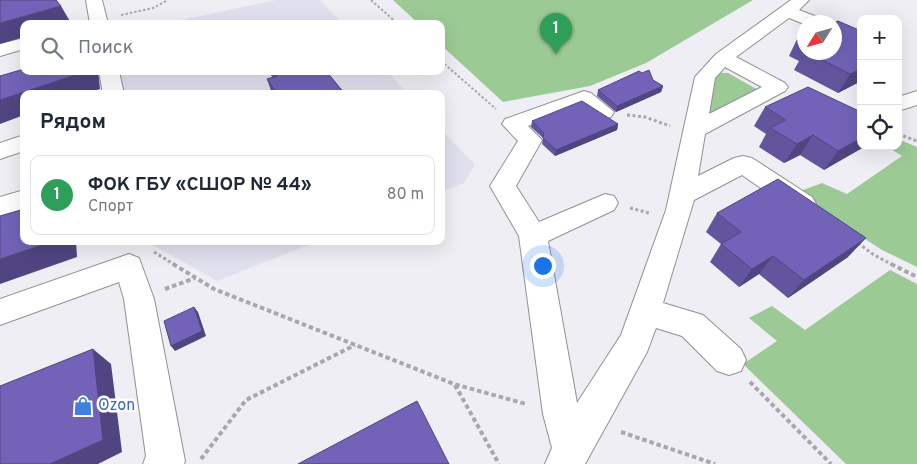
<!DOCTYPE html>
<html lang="ru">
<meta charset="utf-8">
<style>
body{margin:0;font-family:Overpass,sans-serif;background:#f2f2f3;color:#1f2937}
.controls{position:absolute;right:15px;top:15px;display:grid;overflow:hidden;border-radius:10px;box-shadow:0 5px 20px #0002}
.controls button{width:45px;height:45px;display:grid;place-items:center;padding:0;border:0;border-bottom:1px solid #e0e1e3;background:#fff;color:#1f2937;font:25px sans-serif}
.compass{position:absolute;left:797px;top:15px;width:45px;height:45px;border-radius:50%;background:#fff;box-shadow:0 5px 20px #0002;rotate:233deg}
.you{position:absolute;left:542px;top:265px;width:18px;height:18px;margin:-12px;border:4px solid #fff;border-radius:50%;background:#1a73e8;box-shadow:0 0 0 8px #1a73e833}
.badge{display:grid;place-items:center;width:32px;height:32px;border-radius:50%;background:#db2777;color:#fff;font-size:16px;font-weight:700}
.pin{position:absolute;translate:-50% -41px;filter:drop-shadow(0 1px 2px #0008)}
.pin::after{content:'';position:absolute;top:26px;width:18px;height:15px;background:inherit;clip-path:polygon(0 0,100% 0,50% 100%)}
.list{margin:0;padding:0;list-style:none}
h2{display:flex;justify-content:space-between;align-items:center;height:65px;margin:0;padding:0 20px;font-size:21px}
h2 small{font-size:16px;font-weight:400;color:#747a83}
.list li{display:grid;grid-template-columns:32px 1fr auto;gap:15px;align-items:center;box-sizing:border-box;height:80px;margin:0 10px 10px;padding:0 10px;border:1px solid #e0e1e3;border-radius:10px}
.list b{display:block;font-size:19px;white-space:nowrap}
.list p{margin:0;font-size:16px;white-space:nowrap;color:#747a83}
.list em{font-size:16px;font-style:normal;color:#747a83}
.icon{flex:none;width:28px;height:28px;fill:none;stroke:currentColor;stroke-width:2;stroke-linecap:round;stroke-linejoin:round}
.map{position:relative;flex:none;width:917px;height:464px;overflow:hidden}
.search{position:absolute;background:#fff;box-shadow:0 5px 20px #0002;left:20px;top:20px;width:425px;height:55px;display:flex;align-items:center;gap:12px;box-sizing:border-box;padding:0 18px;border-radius:10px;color:#747a83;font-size:19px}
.panel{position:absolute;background:#fff;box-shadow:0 5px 20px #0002;left:20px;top:90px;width:425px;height:155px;border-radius:10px}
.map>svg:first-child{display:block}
</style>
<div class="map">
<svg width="917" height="464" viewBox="0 0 917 464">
<rect width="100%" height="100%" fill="#eeeef4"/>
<g fill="#e1e0ee">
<path d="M 276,0 L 320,0 L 343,24 L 172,24 L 177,21 Z"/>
<path d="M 115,71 L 387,71 L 408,94 L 118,94 Z"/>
<path d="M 441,129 L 475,165 L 464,183 L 441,192 Z"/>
<path d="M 146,241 L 318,241 L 217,281 Z"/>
</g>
<g fill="#9cca95">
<path d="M 393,0 L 753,0 L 646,63 L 590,86 L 503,102 L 441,45 L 441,24 L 419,24 Z"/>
<path d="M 721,73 L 728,73 L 760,91 L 701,123 L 712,80 Z"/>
<path d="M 898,139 L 917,147 L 917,267 L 882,250 L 795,193 L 822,183 L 847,194 L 902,156 L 886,146 L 898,146 Z"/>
<path d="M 890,270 L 917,284 L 917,464 L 846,464 L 743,364 L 777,341 L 749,318 L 772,306 L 805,330 Z"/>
</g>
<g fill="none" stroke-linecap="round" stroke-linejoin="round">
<g stroke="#909096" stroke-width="2">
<g id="minor">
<path d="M 86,0 L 102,0 L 108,24 L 90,24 Z"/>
<path d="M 791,0 L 809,0 L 799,10 L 820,18 L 823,22 L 804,22 L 804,24 L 789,18 L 736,57 L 785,83 L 788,87 L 785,91 L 705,134 L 698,176 L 734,158 L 743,156 L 752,158 L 812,197 L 816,204 L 812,211 L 803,213 L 794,211 L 742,175 L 694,200 L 663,303 L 703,315 L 741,349 L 746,360 L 741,371 L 729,375 L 717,371 L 682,336 L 656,328 L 647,352 L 585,464 L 545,464 L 552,448 L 543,414 L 519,236 L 490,186 L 518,141 L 502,124 L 505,119 L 584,91 L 591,93 L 614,112 L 611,117 C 597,120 591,113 581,105 L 528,126 L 542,140 L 516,186 L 539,222 L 605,194 L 614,196 L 618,203 L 614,210 L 548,241 L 577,403 L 621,335 L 666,210 L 695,77 L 716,54 ZM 725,67 L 762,87 L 709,114 L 715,78 Z"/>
<path d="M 24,38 L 24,49 L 0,56 L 0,44 Z"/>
<path d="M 99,71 L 119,71 L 124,94 L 103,94 Z"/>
<path d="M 917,91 L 917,105 L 898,111 L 898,97 Z"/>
<path d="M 24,135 L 24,151 L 0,159 L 0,143 Z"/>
<path d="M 24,190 L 24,209 L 0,217 L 0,197 Z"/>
<path d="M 129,254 L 139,258 L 154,299 L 185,461 L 184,464 L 143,464 L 146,456 L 124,299 L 119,282 L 0,325 L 0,299 Z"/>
</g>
</g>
<g stroke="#a8a8ac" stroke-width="2" stroke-dasharray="2.5 2" stroke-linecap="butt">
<path d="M 371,0 L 398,24"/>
<path d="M 121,15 L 153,8 L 168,0"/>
<path d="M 441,61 L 496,109"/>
</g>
<g stroke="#a8a8ac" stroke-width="3" stroke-dasharray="3 2.5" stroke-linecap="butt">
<path d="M 627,115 L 645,117 L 670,126"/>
<path d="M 898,134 L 917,141"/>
<path d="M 630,208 L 649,213"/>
<path d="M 858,243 L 874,255 L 893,265"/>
<path d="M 154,252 L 175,265"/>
</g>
<g stroke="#a8a8ac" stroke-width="4" stroke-dasharray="4.5 3" stroke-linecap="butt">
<path d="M 173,264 L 214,289 L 454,384 L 526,404"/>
<path d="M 891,264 L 917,277"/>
<path d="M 165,289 L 195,278"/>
<path d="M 750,382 L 831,464"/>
<path d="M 455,385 L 499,464"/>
<path d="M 621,432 L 715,464"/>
<path d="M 201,459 L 246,400 L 355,345"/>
</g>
<use href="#minor" fill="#fff" fill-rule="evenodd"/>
</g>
<g fill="#62559e">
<path d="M 861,31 L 861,81 L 838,93 L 794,70 L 799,61 L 789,56 L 798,37 L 804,35 L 804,52 L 834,52 Z"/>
<path d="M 268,71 L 326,71 L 345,94 L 272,94 L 267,79 L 273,78 Z"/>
<path d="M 653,80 L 663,86 L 661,92 L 616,112 L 597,96 L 598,90 Z"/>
<path d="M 765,107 L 861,146 L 824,170 L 800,155 L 784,163 L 759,147 L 766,134 L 754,126 Z"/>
<path d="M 532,121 L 618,124 L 617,130 L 555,156 L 542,144 L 543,138 L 531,127 Z"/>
<path d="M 717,213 L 848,257 L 788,298 L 759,274 L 739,287 L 710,262 L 721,244 L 706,232 Z"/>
</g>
<g fill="#504581">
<path d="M 61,6 L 71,23 L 68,24 L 24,24 L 24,37 L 0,44 L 0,23 Z"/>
<path d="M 861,69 L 861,81 L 838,93 L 850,74 Z"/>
<path d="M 87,71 L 98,71 L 100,89 L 85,94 L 24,94 L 24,115 L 0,124 L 0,100 Z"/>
<path d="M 663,86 L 661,92 L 616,112 L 617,106 Z"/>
<path d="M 618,124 L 617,130 L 555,156 L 556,150 Z"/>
<path d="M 813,135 L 800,155 L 784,163 L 797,144 Z"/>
<path d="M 861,138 L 861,146 L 866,146 L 824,170 L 838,151 Z"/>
<path d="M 866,238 L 848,257 L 788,298 L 804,280 Z"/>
<path d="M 54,241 L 76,241 L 77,257 L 0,284 L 0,259 Z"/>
<path d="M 773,256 L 759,274 L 739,287 L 752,269 Z"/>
<path d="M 194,307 L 198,312 L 206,336 L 175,351 L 171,346 Z"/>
<path d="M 93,349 L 111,364 L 122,452 L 98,464 L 50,464 Z"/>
</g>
<g fill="#7263b8" stroke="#504581">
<path d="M 0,0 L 56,0 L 61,6 L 0,23 Z"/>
<path d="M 838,21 L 861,31 L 861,69 L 850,74 L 807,52 L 834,52 L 834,23 Z"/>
<path d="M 804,35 L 804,40 L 798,37 Z"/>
<path d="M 24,69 L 24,71 L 87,71 L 0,100 L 0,76 Z"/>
<path d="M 649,70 L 653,80 L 663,86 L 617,106 L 598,90 L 639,71 L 642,73 Z"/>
<path d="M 273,71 L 326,71 L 345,94 L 277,94 L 267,79 L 277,76 Z"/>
<path d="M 808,87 L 861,112 L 861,138 L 838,151 L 813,135 L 797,144 L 770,128 L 786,120 L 765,107 Z"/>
<path d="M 582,101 L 618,124 L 556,150 L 543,138 L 544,133 L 532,121 Z"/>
<path d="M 778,179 L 866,238 L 804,280 L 773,256 L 752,269 L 721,244 L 741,232 L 717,213 Z"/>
<path d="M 24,209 L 24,241 L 54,241 L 0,259 L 0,216 Z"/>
<path d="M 194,307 L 202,331 L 171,346 L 164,321 Z"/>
<path d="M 93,349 L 103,440 L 50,464 L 0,464 L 0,386 Z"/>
<path d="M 417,401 L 449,464 L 298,464 Z"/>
</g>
<defs>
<g id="shop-bare" transform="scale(1.5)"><path d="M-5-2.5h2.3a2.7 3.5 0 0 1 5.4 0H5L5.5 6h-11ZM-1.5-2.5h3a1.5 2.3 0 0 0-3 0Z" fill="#3f7fe0" stroke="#fff" stroke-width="2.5" paint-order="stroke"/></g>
</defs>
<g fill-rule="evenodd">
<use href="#shop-bare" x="83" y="406"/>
</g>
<g text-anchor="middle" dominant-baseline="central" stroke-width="5" stroke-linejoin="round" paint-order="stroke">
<g font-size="16" fill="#366cbe" stroke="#fff" text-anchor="start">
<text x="98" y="406">Ozon</text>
</g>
</g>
</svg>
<div class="controls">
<button>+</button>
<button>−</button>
<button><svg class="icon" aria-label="locate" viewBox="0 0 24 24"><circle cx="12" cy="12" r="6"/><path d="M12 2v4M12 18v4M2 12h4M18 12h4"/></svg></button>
</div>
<svg class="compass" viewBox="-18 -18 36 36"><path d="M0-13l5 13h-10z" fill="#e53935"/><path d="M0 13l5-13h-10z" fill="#747a83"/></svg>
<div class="you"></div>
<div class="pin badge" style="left:556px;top:54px;background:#2e9e5b">1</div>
<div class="search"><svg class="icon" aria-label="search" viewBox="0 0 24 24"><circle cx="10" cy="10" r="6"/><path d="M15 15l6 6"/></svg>Поиск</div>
<section class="panel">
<h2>Рядом<small></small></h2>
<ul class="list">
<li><span class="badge" style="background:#2e9e5b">1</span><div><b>ФОК ГБУ «СШОР № 44»</b><p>Спорт</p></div><em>80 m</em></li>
</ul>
</section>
</div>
